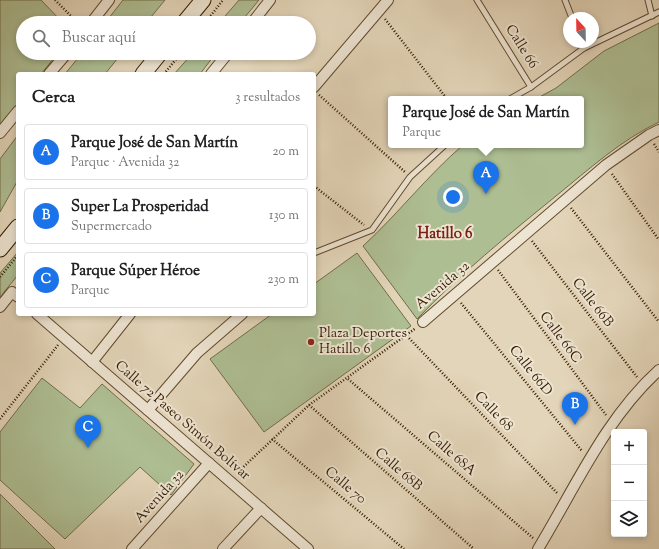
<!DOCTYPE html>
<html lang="es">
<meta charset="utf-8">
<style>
body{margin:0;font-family:"Sorts Mill Goudy",serif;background:#f6f6f6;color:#202124}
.controls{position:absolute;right:12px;bottom:12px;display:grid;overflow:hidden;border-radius:4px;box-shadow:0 2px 6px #0003}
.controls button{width:36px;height:36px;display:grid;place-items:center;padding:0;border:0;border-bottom:1px solid #e0e0e0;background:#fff;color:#202124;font:20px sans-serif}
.compass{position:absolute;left:563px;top:12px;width:36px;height:36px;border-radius:50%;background:#fff;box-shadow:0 2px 6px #0003;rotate:338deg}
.you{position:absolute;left:453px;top:197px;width:14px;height:14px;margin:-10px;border:3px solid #fff;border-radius:50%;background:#1a73e8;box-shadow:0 0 0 6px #1a73e833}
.badge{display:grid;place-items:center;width:26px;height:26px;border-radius:50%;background:#1a73e8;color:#fff;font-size:13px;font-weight:700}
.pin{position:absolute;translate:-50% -33px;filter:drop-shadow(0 1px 2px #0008)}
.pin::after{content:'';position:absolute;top:21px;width:14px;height:12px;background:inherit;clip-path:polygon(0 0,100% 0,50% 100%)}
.popup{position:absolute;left:388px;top:96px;width:196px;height:52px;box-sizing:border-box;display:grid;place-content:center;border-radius:4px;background:#fff;filter:drop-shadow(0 1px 3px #0005);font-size:13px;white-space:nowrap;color:#757577}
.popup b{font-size:15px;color:#202124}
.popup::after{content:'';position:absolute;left:50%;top:100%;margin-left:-8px;border:8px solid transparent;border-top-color:#fff}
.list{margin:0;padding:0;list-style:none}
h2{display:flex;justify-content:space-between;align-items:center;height:52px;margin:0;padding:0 16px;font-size:17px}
h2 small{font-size:13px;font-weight:400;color:#757577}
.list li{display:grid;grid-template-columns:26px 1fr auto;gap:12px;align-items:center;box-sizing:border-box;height:56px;margin:0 8px 8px;padding:0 8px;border:1px solid #e0e0e0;border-radius:4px}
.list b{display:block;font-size:15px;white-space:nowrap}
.list p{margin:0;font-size:13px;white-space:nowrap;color:#757577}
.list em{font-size:13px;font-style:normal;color:#757577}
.icon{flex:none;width:22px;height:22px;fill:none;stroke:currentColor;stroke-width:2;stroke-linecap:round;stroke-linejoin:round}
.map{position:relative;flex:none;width:659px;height:549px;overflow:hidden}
.search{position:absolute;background:#fff;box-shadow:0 2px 6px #0003;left:16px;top:16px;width:300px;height:44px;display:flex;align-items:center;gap:10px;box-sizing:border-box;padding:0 14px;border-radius:22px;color:#757577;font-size:15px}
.panel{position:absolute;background:#fff;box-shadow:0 2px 6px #0003;left:16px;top:72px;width:300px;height:244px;border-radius:4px}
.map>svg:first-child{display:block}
</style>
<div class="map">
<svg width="659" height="549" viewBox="0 0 659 549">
<rect width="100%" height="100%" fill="#e3d5b9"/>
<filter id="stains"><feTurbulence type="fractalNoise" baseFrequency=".005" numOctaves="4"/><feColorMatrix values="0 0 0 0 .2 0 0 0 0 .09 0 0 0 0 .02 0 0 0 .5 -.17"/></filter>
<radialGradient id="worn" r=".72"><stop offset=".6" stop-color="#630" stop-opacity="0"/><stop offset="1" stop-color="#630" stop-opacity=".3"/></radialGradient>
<g fill="#aebe93" stroke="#726c4a">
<path d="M 0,0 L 41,0 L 63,23 L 23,23 L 23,53 L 58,53 L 41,74 L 18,74 L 18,103 L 0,125 Z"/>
<path d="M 123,0 L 165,0 L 146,23 L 105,23 Z"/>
<path d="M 239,0 L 259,0 L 240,23 L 219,23 Z"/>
<path d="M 659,23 L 659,122 C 621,140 588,170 556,196 C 508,235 460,274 417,319 L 363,246 C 398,214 427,176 463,145 L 581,145 L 581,99 L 536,99 L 556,88 L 604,51 Z"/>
<path d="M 82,53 L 122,53 L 105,74 L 65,74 Z"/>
<path d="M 193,53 L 216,53 L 200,74 L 174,74 Z"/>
<path d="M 18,135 L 18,180 L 0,212 L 0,159 Z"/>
<path d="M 18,252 L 18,275 L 0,297 L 0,273 Z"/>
<path d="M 357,253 L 411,326 L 264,432 L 210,359 L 272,314 L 314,314 L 314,284 Z"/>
<path d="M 42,378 L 80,408 L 102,384 L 194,464 L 171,495 L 140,467 L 65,539 L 0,480 L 0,432 Z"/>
<path d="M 0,494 L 55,549 L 0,549 Z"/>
</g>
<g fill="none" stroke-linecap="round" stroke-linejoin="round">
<g stroke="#604a2e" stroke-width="7">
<g id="service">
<path d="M 477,0 L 531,87"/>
<path d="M 565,0 L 572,18"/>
<path d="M 648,0 L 652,16"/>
<path d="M 582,42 L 584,48"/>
<path d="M 510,99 L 531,87 L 584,48 L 659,12"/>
<path d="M 314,253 L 372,230 L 410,177 L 445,145"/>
</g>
</g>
<g stroke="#604a2e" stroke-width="12">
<g id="minor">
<path d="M 91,23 L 109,0"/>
<path d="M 252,23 L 270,0"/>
<path d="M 49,74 L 67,53"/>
<path d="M 211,74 L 228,53"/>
<path d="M 314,87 L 388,0"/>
<path d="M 0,133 L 18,111"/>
<path d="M 0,307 L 12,292 L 18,297"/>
<path d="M 37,314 L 308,549"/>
<path d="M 423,322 L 606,165 L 649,135 L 659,130"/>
<path d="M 92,362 L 130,314"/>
<path d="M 148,410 L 197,353 L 242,314"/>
<path d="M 132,549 L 209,463"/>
<path d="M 223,549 L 261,508"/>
<path d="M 538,549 C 575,488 605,419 659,370"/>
</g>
</g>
<g stroke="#351b00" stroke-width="17">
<g id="secondary">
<path d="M 184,23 L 203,0"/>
<path d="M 143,74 L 160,53"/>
<path d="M 0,249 L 18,227"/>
</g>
</g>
<g stroke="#351b00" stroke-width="2.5" stroke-dasharray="1 2" stroke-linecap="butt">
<path d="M 55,0 L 78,23"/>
<path d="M 385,19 L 447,99"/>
<path d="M 205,23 L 223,0"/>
<path d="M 164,74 L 181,53"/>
<path d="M 319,95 L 405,172"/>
<path d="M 654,144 L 659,152"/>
<path d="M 612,174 L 659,240"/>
<path d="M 314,186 L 364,225"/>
<path d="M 571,208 L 659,322"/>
<path d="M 532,241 L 637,377"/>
<path d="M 498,270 L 606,415"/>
<path d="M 0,277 L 18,255"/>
<path d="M 461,303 L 582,451"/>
<path d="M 407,336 L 558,494"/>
<path d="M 348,379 L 533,538"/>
<path d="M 309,405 L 474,549"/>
<path d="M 0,419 L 58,345"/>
<path d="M 272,439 L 404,549"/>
<path d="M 237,473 L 309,405 L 416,328"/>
</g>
<use href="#service" stroke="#ede4d2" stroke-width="5"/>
<use href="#minor" stroke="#ede4d2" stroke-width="10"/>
<use href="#secondary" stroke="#ede4d2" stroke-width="15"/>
</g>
<circle fill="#8f2418" stroke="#ede4d2" stroke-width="1.5" cx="311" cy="342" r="4"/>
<g text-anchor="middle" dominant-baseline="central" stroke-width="4" stroke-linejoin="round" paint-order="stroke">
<g font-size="14" fill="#351b00" stroke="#ede4d2">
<text transform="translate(521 47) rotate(58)">Calle 66</text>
<text transform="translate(443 286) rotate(-40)">Avenida 32</text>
<text transform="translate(592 303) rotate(52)">Calle 66B</text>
<text transform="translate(560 338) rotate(53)">Calle 66C</text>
<text transform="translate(530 371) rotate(51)">Calle 66D</text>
<text transform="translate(493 412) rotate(46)">Calle 68</text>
<text transform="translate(182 421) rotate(41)">Calle 72 Paseo Simón Bolívar</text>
<text transform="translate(451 454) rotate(41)">Calle 68A</text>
<text transform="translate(398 470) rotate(41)">Calle 68B</text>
<text transform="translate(345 486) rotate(40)">Calle 70</text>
<text transform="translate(160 497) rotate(-48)">Avenida 32</text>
</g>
<g font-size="14" fill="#351b00" stroke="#ede4d2" text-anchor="start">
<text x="319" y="334">Plaza Deportes<tspan x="319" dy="16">Hatillo 6</tspan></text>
</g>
<g font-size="15" font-weight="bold" fill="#7a1f14" stroke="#ede4d2">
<text x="445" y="234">Hatillo 6</text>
</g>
</g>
<rect width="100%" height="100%" filter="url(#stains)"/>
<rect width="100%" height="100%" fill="url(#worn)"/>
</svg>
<div class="controls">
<button>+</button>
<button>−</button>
<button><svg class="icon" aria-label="layers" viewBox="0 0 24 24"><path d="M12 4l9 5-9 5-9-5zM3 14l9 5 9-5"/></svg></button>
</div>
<svg class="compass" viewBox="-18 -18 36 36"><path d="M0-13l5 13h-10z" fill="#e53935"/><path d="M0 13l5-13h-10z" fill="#757577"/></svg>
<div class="you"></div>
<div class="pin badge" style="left:486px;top:194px">A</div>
<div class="popup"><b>Parque José de San Martín</b>Parque</div>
<div class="pin badge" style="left:575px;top:425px">B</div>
<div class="pin badge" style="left:88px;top:448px">C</div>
<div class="search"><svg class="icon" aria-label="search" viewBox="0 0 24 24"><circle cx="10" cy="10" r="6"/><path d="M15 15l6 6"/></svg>Buscar aquí</div>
<section class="panel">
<h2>Cerca<small>3 resultados</small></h2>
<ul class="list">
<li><span class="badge">A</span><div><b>Parque José de San Martín</b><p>Parque · Avenida 32</p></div><em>20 m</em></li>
<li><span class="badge">B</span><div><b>Super La Prosperidad</b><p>Supermercado</p></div><em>130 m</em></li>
<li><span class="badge">C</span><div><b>Parque Súper Héroe</b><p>Parque</p></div><em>230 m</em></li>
</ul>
</section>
</div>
